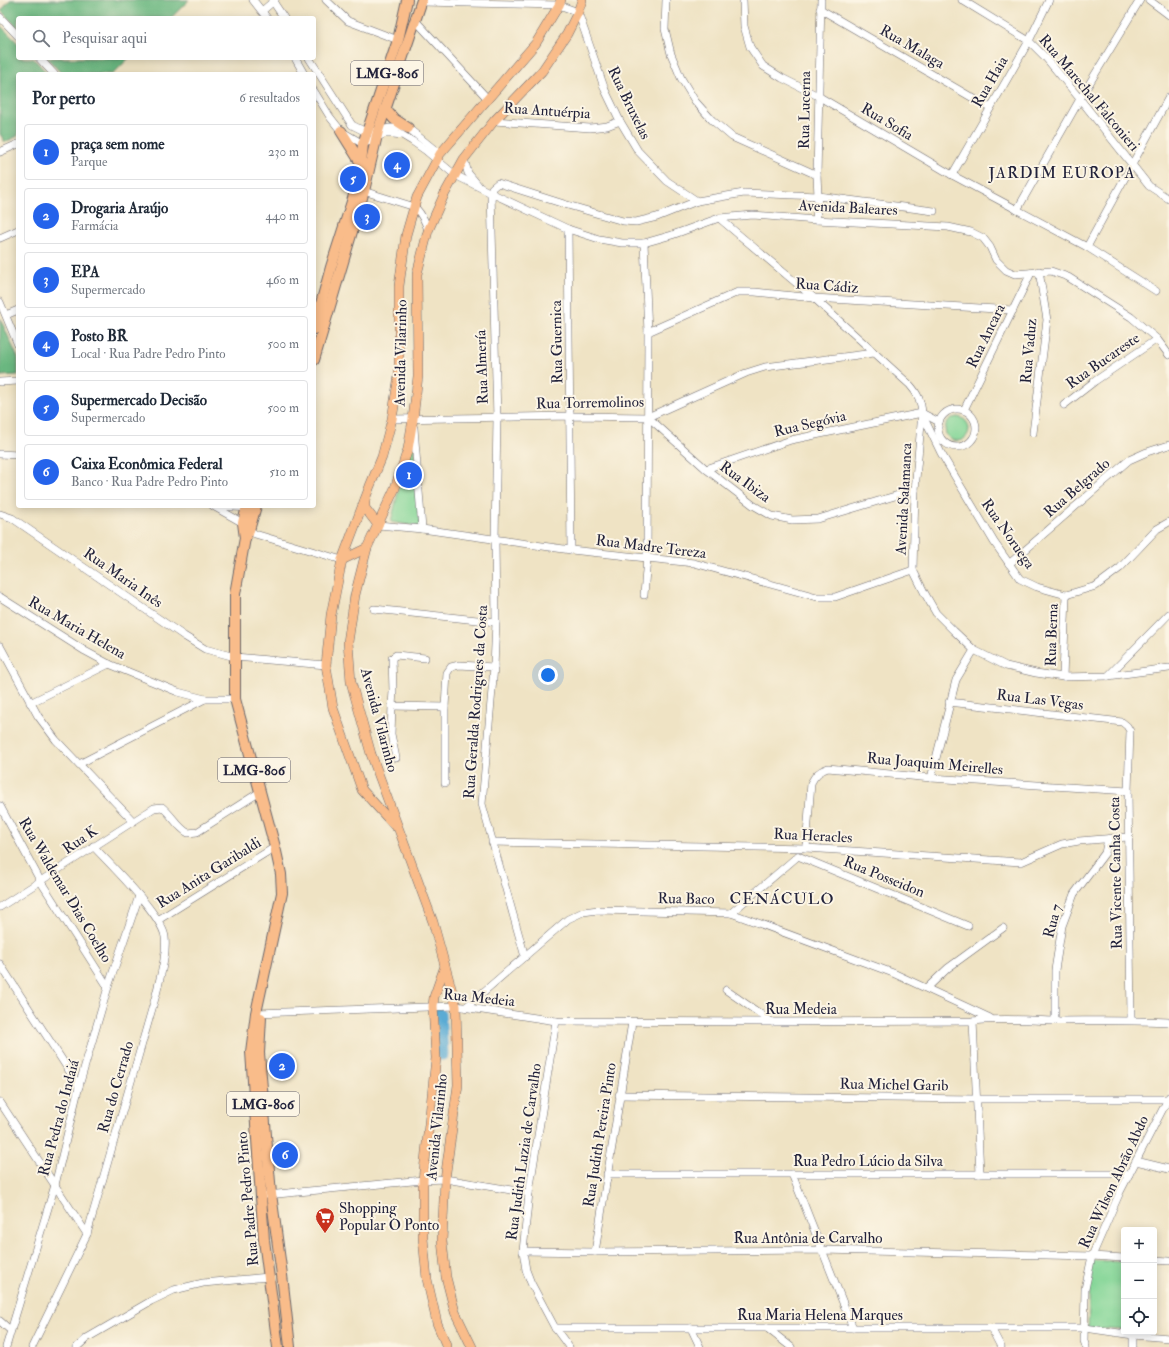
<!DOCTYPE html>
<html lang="pt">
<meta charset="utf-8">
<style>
body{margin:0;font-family:"IM FELL Double Pica",serif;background:#f6f6f7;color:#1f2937}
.controls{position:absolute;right:12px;bottom:12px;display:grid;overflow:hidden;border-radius:4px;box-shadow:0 2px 10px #0003}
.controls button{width:36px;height:36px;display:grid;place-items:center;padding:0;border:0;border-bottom:1px solid #e0e1e3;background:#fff;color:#1f2937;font:20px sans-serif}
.you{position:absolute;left:548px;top:675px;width:14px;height:14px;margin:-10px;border:3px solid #fff;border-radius:50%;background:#1a73e8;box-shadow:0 0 0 6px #1a73e833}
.badge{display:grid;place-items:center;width:26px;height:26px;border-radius:50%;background:#2563eb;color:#fff;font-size:13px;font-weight:700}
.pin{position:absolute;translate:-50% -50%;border:2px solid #fff;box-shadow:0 1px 4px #0006}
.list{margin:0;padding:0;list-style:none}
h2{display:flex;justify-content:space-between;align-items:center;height:52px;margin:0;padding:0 16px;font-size:17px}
h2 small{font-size:13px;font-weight:400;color:#747a83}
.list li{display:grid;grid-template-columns:26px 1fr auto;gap:12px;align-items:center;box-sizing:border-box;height:56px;margin:0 8px 8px;padding:0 8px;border:1px solid #e0e1e3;border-radius:4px}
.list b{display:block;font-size:15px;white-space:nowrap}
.list p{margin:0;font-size:13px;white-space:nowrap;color:#747a83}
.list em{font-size:13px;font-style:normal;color:#747a83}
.icon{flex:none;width:22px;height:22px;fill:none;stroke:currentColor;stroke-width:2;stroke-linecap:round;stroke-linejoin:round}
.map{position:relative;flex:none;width:1169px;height:1347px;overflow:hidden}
.search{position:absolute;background:#fff;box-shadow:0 2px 10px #0003;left:16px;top:16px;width:300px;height:44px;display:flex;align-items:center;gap:10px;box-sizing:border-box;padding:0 14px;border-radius:4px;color:#747a83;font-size:15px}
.panel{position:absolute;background:#fff;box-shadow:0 2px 10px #0003;left:16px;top:72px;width:300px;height:436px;border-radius:4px}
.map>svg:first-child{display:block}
</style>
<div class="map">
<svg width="1169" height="1347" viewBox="0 0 1169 1347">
<rect width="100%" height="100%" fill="#fcf5e5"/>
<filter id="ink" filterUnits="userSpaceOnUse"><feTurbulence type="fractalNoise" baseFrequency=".025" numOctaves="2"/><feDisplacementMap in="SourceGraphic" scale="8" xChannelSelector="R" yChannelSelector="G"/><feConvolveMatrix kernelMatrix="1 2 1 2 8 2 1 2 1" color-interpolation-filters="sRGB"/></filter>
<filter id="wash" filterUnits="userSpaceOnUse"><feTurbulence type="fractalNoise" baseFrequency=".012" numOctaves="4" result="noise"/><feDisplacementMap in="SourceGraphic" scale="16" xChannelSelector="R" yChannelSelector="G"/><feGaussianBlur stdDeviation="0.9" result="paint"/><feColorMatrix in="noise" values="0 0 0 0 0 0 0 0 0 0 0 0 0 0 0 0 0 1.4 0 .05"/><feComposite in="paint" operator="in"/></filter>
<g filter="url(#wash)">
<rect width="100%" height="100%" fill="#efe3c4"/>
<g fill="#84d697" stroke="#537c69">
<circle cx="957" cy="429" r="12"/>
<path d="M 413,429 L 420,527 L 391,522 Z"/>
<path d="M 1091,1260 L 1124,1262 L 1124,1330 L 1088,1328 Z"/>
</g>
<g fill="#6bb780" stroke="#466c5e">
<path d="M 10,0 L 189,0 L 171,18 L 18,18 L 18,28 L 1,11 Z"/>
<path d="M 0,25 L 18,43 L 18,58 L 33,58 L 48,74 L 18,74 L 18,136 L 5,142 L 0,134 Z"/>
<path d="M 47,58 L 129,58 L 113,74 L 62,74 Z"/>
<path d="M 0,318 L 18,358 L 18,375 L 0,376 Z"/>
</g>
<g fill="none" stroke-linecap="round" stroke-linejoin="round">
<path stroke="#5aabd4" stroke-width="13" d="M 439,1014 L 442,1054"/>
</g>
</g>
<g filter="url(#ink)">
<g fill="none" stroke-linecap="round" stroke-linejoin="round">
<g stroke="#6a666b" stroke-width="8">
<g id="minor">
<path d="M 253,0 L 267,18"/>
<path d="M 272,0 L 284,18"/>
<path d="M 326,0 L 348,21 L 398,40"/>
<path d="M 666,0 L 665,29 L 671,54 L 681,78 L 695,101 L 712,120 L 732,137 L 817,175"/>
<path d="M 743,0 L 744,26 L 750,47 L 763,66 L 782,78 L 818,96 L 952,175 L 1087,247 L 1156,291"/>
<path d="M 962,0 L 1029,41 L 1046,58 L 1080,99 L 1149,186 L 1169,199"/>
<path d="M 1149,0 L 1169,15"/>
<path d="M 422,2 L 559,5 L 578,12 L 605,90 L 620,121 L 638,151 L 667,181 L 697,201"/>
<path d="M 820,9 L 990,108"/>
<path d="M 262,11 L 275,0"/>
<path d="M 0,17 L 18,36"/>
<path d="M 415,20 L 487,98"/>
<path d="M 39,58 L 54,74"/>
<path d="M 295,58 L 304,74"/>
<path d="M 309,58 L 352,125 L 368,133 L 390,128 L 408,128 L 440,154"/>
<path d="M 314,91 L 330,117 L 341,131 L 363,144 L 384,134 L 393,134 L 402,135 L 412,141 L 425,150 L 455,175 L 491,193 L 568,229 L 599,239 L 622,243 L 644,243 L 672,235 L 719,218 L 753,215 L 816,220 L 948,227 L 971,232 L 983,238 L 990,247 L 996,260 L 1006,270 L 1015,274 L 1051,271 L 1068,277 L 1131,317 L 1157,339 L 1169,355"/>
<path d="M 494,121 L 590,128 L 607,126 L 620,121"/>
<path d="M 0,152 L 18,144"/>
<path d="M 464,159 L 468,173 L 478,185"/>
<path d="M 952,175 L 1029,41 L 1049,0"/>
<path d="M 360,190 L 415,207 C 422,215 426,221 428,231"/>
<path d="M 1017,210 L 1080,99 L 1140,0"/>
<path d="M 719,218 L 814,298 L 910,385 C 918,394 921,401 922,413 L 915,490 L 913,570 L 924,592 L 936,613 L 954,631 L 974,650 L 1006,666 L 1036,673 L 1063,677 L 1108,676 L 1169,668"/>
<path d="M 816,220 L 818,196 L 817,175 L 821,0"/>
<path d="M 568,229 L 571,550"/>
<path d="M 0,238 L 18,230"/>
<path d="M 644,243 L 648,332 L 647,558 L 644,595"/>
<path d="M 1087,247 L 1169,97"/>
<path d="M 0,302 L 18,345"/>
<path d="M 6,315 L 18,310"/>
<path d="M 648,332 L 738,292 L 755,292 L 814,298 L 1013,310"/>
<path d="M 0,382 L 18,381"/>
<path d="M 1064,405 L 1095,381 L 1157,339"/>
<circle cx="957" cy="428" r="19"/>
<path d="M 964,410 L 1031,273"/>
<path d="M 922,413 L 939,422"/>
<path d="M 922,414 L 941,453 L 994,542 L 1020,579 L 1037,587 L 1066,595 L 1096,586 L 1120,568 L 1157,529 L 1169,522"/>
<path d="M 648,417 L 706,469 L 753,505 L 772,516 L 792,520 L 818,519 L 915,490"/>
<path d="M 392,419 L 571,416 L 648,417 L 746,373 L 765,367 L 874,353"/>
<path d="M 414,428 L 422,529"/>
<path d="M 1033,433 L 1047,320 L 1039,271"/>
<path d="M 0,454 L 18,455"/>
<path d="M 706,469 L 791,440 L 922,413"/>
<path d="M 213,506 L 243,523 L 249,530 L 255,534 L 342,560"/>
<path d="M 217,506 L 251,508"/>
<path d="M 0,514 L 12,518 L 184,636 L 205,649 L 235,657 L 326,665"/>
<path d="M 378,525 L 422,529 L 571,550 L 694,563 L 817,597 L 835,597 L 913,570"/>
<path d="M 1009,564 L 1129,460 L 1147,452 L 1169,445"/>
<path d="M 0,597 L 85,651 L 109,664 L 178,692 L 205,699 L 235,699"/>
<path d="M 374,609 L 496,622"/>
<path d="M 0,646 L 38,716 L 56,740 L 133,821"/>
<path d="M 425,658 L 396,655 L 392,658 L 393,691 L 392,706 L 445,707"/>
<path d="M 1108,676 L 1169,614"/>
<path d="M 1063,677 L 1066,595"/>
<path d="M 949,702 L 1122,722 L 1127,726 L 1130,731 L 1128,791 L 1131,1020"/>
<path d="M 30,703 L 109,664"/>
<path d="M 392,706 L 391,734 L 396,758"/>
<path d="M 79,764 L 205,699"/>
<path d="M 931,778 L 956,680 L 974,650"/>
<path d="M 445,783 L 445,707 L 447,673 L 451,667 L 459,665 L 494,667"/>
<path d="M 0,806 L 41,882 L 108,987"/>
<path d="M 492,842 L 806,848 L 1021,862 L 1062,844 L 1079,841 L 1128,837"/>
<path d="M 806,848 L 811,783 C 815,775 819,771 828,768 L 931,778 L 1128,791"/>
<path d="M 798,856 L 968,926"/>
<path d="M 0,907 L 154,808 L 162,807 C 172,815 177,827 188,833 L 197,832 L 260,792"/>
<path d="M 731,913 L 798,856"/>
<path d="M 158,920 L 275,847"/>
<path d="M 525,957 L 482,804 L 494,667 L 496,622 L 495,540 L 497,418 L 491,193 L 492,188 L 498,183 L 564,204 L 623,221 L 636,222 L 657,217 L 697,201 L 744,193 L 818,196 L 934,211"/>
<path d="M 0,964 L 79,1086"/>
<path d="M 927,988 L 948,968 L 1003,928"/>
<path d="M 726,990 L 772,1022"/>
<path d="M 466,1007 L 568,919 L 583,912 L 598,910 L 731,913 L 893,973 L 990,1018"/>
<path d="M 256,1013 L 456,1006 L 556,1021 L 772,1022 L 973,1021 C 1001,1018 1028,1020 1056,1021 C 1094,1021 1131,1020 1169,1022"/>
<path d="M 556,1021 L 529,1193 L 523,1251 L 526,1270 L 531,1283 L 555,1328 L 569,1347"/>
<path d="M 973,1021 L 980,1174"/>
<path d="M 1055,1021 L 1055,970 L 1062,926 L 1074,894 L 1105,853 L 1108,839"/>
<path d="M 619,1095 L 977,1099 L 1167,1099"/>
<path d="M 0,1102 L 87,1234"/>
<path d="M 1136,1161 L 1169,1169"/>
<path d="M 607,1174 L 1129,1174"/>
<path d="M 792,1174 L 853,1328"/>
<path d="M 267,1195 L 423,1180 L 445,1179 L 529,1193"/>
<path d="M 523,1251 L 595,1252 L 822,1250 L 1092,1256 L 1124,1258"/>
<path d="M 595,1252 L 632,1022"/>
<path d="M 1154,1260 L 1169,1261"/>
<path d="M 0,1321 L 10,1330"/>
<path d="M 555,1328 L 1085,1328 L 1133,1335 L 1169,1338"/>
<path d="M 691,1328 L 700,1347"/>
<path d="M 767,1328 L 791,1347"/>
<path d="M 991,1328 L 1001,1347"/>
<path d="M 6,1347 L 55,1185 L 79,1086 L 108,987 L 139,896"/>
<path d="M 32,1347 L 87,1234 L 156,995 C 160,977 167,956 165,937 C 162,915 110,864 93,846"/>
<path d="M 77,1347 L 87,1338 L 151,1301 L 174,1290 L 203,1283 L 269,1277"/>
<path d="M 1086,1347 L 1084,1341 L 1085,1289 L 1092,1256 L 1120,1192 L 1169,1097"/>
<path d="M 1133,1347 L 1133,1335"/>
</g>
</g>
<g stroke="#6a666b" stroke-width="10">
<g id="major">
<path d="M 365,500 L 365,508 L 378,525"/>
<path d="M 342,560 L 367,548"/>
<path d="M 395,826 L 362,790 L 333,708 L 326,665 L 331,615 L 342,560 L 370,486 L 382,457 L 392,419 L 399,375 L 399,286 L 406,235 L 417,197 L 440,154 L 536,43 L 559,5 L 561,0"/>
<path d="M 445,966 L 434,997 L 433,1006 L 436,1058 L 423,1180 L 423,1238 L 427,1279 L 437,1323 L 447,1347"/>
<path d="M 472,1347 L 455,1312 L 446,1277 L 442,1241 L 445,1179 L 458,1085 L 456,1006 L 433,922 L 371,754 L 351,682 L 348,642 L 355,595 L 367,548 L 395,488 L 408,449 L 413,419 L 418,376 L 417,274 L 428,231 L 444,195 L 464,159 L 494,121 L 542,71 L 567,34 L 578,12 L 582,0"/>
</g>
</g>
<g stroke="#6a666b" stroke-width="12">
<g id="highway">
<path d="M 385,109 L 394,119 L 408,128"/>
<path d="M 341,131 L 361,163"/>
<path d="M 314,329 L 331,267 L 356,189 L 361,163 L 363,144 L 398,40 L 407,0"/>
<path d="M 314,360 L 364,191 L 378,131 L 422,0"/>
<path d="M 256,506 L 249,530 L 245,538 L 235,594 L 235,699 L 275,847 L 281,874 L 282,893 L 256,1013 L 251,1052 L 264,1240 L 278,1347"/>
<path d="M 245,538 L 243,523 L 247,506"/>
<path d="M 261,1018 L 259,1053 L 271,1194 L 282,1275 L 290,1347"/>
</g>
</g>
<use href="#minor" stroke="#fff" stroke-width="7"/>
<use href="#major" stroke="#f9bc8a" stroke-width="9"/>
<use href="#highway" stroke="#f9bc8a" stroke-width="10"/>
</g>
</g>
<defs>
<g id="supermarket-pin" transform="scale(1)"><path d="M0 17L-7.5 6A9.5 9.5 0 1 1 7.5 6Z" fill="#c8321e" stroke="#fcf5e5"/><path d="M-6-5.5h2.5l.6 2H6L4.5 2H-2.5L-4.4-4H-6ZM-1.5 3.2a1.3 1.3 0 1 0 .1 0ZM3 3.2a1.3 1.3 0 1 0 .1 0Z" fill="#fff"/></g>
</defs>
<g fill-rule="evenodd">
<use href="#supermarket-pin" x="325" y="1217"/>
</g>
<g text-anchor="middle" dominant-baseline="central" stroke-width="4" stroke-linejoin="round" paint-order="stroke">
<g fill="#fcf5e5" stroke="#63616e" stroke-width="1">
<rect x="351" y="61" width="72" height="24" rx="3"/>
<rect x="218" y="758" width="72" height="24" rx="3"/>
<rect x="227" y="1092" width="72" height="24" rx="3"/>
</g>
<g font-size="14" font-weight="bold" fill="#22223b">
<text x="387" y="73">LMG-806</text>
<text x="254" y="770">LMG-806</text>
<text x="263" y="1104">LMG-806</text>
</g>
<g font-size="15" fill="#22223b" stroke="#fcf5e5">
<text transform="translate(912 47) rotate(30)">Rua Malaga</text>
<text transform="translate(990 82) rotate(-60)">Rua Haia</text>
<text transform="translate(1089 93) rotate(50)">Rua Marechal Falconieri</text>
<text transform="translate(629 103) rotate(64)">Rua Bruxelas</text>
<text transform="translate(805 110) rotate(-89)">Rua Lucerna</text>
<text transform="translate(547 111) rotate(4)">Rua Antuérpia</text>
<text transform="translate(887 122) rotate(31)">Rua Sofia</text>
<text transform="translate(848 208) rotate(3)">Avenida Baleares</text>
<text transform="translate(827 286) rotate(4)">Rua Cádiz</text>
<text transform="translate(986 336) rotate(-64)">Rua Ancara</text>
<text transform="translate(557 342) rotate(-91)">Rua Guernica</text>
<text transform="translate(1029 351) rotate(-85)">Rua Vaduz</text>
<text transform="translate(401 353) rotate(-89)">Avenida Vilarinho</text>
<text transform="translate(1103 361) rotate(-35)">Rua Bucareste</text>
<text transform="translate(482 367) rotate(-92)">Rua Almería</text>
<text transform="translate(590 403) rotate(-1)">Rua Torremolinos</text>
<text transform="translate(810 424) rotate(-13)">Rua Segóvia</text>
<text transform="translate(745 482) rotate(36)">Rua Ibiza</text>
<text transform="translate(1077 488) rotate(-41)">Rua Belgrado</text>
<text transform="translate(904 499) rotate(-87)">Avenida Salamanca</text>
<text transform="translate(1008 534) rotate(55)">Rua Noruega</text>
<text transform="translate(651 547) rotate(7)">Rua Madre Tereza</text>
<text transform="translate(123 578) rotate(35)">Rua Maria Inês</text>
<text transform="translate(77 628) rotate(30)">Rua Maria Helena</text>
<text transform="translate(1052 635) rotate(-88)">Rua Berna</text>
<text transform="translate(1040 700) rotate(7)">Rua Las Vegas</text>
<text transform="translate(476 702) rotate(-86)">Rua Geralda Rodrigues da Costa</text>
<text transform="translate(379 720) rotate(75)">Avenida Vilarinho</text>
<text transform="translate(935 764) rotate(5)">Rua Joaquim Meirelles</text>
<text transform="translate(813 836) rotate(3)">Rua Heracles</text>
<text transform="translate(80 840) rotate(-34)">Rua K</text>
<text transform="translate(209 873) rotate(-32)">Rua Anita Garibaldi</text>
<text transform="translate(1116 873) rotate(-91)">Rua Vicente Canha Costa</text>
<text transform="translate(884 877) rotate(22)">Rua Posseidon</text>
<text transform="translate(65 890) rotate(59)">Rua Waldemar Dias Coelho</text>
<text transform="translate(686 899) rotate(1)">Rua Baco</text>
<text transform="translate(1053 921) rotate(-75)">Rua 7</text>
<text transform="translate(479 998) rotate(6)">Rua Medeia</text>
<text x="801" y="1009">Rua Medeia</text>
<text transform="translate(894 1085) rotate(1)">Rua Michel Garib</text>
<text transform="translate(116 1087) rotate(-74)">Rua do Cerrado</text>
<text transform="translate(59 1118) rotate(-75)">Rua Pedra do Indaiá</text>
<text transform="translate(437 1127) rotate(-84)">Avenida Vilarinho</text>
<text transform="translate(600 1135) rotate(-81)">Rua Judith Pereira Pinto</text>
<text transform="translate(524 1152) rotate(-82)">Rua Judith Luzia de Carvalho</text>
<text x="868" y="1161">Rua Pedro Lúcio da Silva</text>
<text transform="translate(1114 1182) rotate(-65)">Rua Wilson Abrão Abdo</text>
<text transform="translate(248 1199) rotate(-95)">Rua Padre Pedro Pinto</text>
<text x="808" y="1238">Rua Antônia de Carvalho</text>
<text x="820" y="1315">Rua Maria Helena Marques</text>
</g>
<g font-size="15" fill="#22223b" stroke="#fcf5e5" text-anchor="start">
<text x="339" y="1208">Shopping<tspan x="339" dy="17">Popular O Ponto</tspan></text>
</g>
<g font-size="16" letter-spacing="1" fill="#22223b" stroke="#fcf5e5">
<text x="1062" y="173">JARDIM EUROPA</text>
<text x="782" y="899">CENÁCULO</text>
</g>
</g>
</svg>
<div class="controls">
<button>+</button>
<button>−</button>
<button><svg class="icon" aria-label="locate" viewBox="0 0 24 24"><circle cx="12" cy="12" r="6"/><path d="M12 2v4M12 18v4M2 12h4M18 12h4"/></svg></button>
</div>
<div class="you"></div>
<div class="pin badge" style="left:409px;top:475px">1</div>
<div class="pin badge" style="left:282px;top:1066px">2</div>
<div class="pin badge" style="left:367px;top:217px">3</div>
<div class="pin badge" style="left:397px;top:165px">4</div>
<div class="pin badge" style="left:353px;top:179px">5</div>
<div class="pin badge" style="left:285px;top:1155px">6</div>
<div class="search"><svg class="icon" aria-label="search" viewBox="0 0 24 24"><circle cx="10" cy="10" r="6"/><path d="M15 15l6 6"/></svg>Pesquisar aqui</div>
<section class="panel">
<h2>Por perto<small>6 resultados</small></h2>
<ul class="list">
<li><span class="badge">1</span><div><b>praça sem nome</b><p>Parque</p></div><em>230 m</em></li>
<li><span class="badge">2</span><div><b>Drogaria Araújo</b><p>Farmácia</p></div><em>440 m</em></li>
<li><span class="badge">3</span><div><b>EPA</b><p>Supermercado</p></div><em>460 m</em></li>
<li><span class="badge">4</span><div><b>Posto BR</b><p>Local · Rua Padre Pedro Pinto</p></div><em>500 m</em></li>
<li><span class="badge">5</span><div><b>Supermercado Decisão</b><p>Supermercado</p></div><em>500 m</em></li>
<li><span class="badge">6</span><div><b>Caixa Econômica Federal</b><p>Banco · Rua Padre Pedro Pinto</p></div><em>510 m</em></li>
</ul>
</section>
</div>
